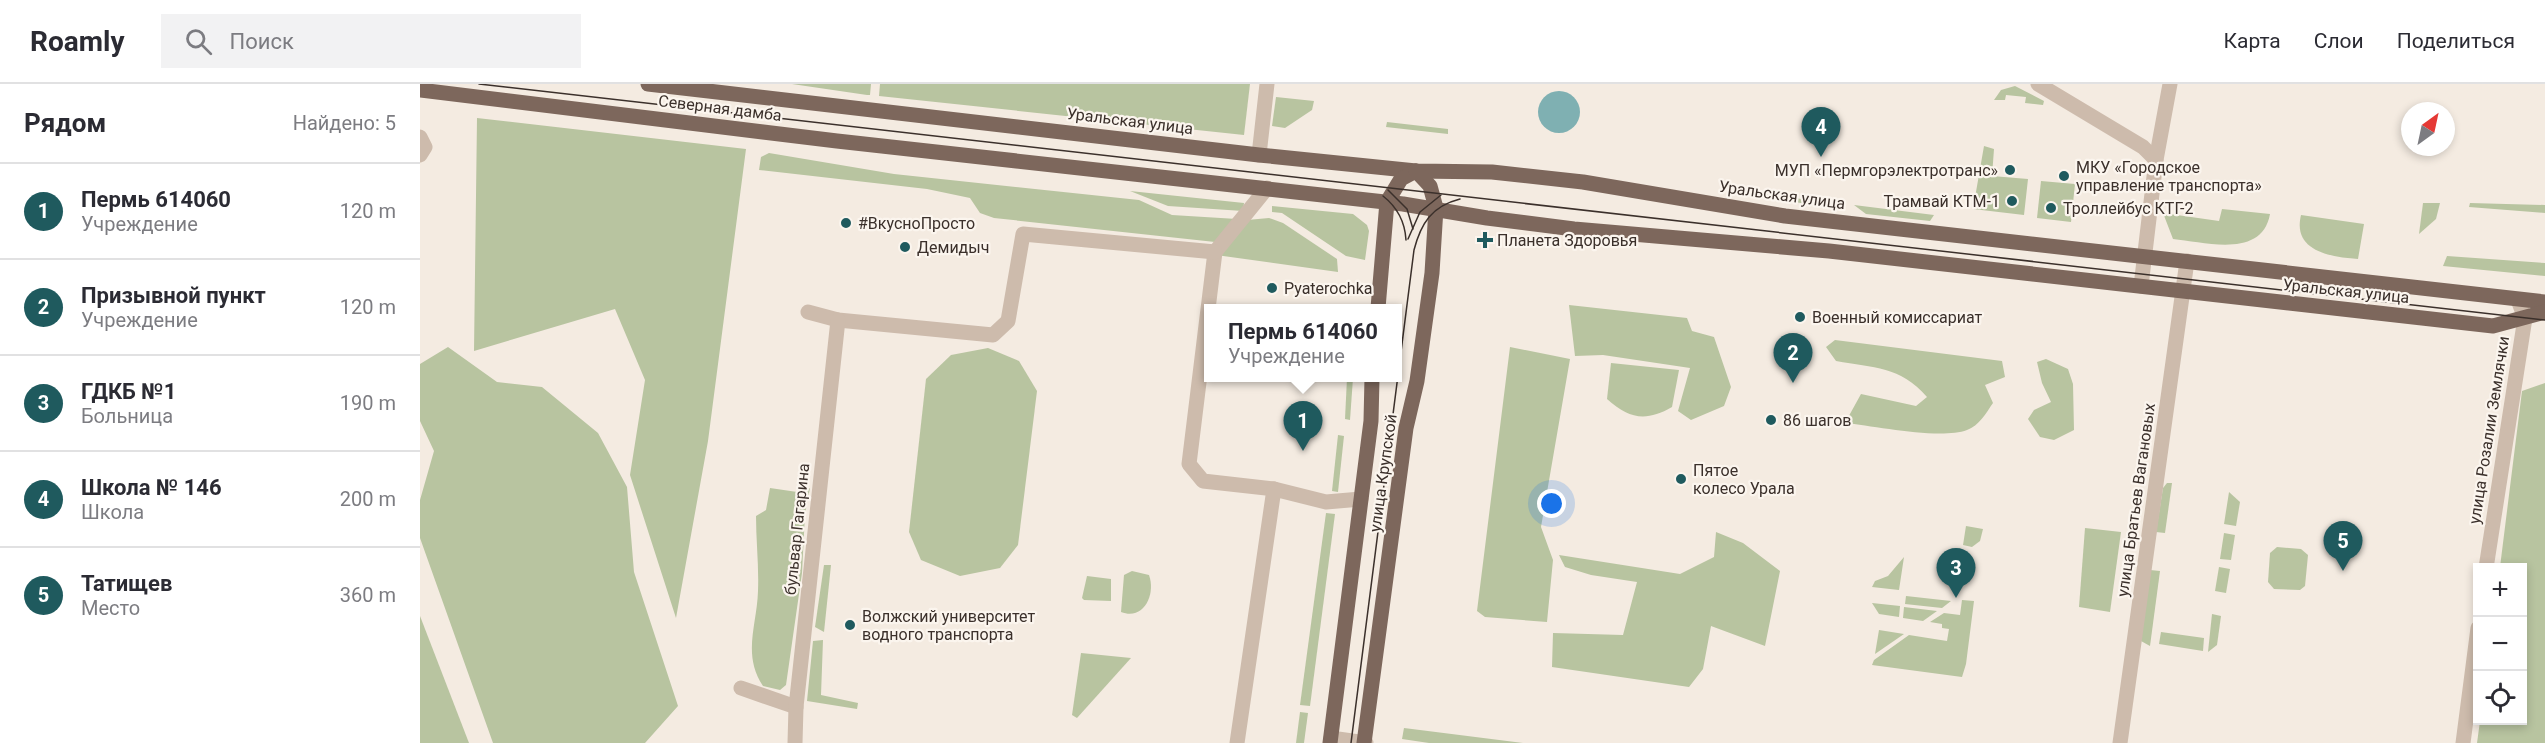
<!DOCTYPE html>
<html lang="ru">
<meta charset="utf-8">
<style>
body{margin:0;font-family:Roboto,sans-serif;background:#f2f2f3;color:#2b2b33}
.controls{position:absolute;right:18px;bottom:18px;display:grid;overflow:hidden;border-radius:0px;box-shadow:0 3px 9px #0003}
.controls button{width:54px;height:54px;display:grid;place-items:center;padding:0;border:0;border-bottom:2px solid #e1e1e2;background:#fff;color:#2b2b33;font:30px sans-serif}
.compass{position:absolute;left:1981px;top:18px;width:54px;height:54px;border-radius:50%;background:#fff;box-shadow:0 3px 9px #0003;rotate:33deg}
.you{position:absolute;left:1132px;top:420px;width:21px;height:21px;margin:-15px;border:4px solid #fff;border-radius:50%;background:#1a73e8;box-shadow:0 0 0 9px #1a73e833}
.badge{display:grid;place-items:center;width:39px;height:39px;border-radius:50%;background:#1f5a5e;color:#fff;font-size:20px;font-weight:700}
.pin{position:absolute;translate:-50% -50px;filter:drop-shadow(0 2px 3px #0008)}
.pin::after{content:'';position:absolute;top:32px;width:21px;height:18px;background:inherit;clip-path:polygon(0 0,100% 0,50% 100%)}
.popup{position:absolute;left:784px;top:220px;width:198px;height:78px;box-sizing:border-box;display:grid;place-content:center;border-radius:0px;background:#fff;filter:drop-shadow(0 2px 4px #0005);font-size:20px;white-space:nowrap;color:#7c7c81}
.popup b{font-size:22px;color:#2b2b33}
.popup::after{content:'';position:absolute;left:50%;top:100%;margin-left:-12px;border:12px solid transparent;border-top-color:#fff}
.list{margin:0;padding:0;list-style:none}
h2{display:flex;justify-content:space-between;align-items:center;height:78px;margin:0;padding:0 24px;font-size:26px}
h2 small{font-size:20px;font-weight:400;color:#7c7c81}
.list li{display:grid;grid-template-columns:39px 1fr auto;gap:18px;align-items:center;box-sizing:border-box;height:96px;padding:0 24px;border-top:2px solid #e1e1e2}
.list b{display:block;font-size:22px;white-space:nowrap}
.list p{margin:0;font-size:20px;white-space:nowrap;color:#7c7c81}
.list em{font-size:20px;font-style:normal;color:#7c7c81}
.icon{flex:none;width:33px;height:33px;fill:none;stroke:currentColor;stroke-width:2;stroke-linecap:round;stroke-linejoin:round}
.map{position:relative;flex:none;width:2125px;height:659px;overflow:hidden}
header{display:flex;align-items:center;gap:36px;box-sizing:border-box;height:84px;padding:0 30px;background:#fff;border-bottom:2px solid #e1e1e2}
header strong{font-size:28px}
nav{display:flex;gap:33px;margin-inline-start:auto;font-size:21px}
.search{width:420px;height:54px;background:#f2f2f3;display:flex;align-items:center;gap:15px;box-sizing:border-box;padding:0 21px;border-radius:0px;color:#7c7c81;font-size:22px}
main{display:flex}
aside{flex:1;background:#fff}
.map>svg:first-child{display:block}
</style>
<header>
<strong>Roamly</strong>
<div class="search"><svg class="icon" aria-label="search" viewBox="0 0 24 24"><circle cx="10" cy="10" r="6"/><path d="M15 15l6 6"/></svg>Поиск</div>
<nav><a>Карта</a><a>Слои</a><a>Поделиться</a></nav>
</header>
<main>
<aside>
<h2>Рядом<small>Найдено: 5</small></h2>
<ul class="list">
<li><span class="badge">1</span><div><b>Пермь 614060</b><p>Учреждение</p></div><em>120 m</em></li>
<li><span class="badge">2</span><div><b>Призывной пункт</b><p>Учреждение</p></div><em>120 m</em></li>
<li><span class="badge">3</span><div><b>ГДКБ №1</b><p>Больница</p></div><em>190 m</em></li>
<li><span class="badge">4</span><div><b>Школа № 146</b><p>Школа</p></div><em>200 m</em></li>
<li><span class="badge">5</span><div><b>Татищев</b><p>Место</p></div><em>360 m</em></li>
</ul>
</aside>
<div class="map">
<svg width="2125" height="659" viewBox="0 0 2125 659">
<rect width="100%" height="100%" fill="#f4ebe1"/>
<g fill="#b8c4a0">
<path d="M 372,0 L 451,0 L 450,11 L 447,11 Z"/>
<path d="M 460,0 L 830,0 L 824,51 L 459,12 Z"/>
<path d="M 1595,2 L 1624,17 L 1623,21 L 1605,19 L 1606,13 L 1586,11 L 1585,16 L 1574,16 L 1581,6 Z"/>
<path d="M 856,13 L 894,17 L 892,26 L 865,44 L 852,42 Z"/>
<path d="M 57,34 L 326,65 L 288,357 L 256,534 L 210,391 L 225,296 L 195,225 L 54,267 Z"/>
<path d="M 967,38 L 1028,45 L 1028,50 L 966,43 Z"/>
<path d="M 1564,62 L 1574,65 L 1572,92 L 1608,95 L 1604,131 L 1553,125 Z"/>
<path d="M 349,69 L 474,90 L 719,116 L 752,131 L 817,135 L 795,158 L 574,134 L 560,129 L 550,114 L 507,105 L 339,86 L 341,73 Z"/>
<path d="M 1621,97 L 1655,100 L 1651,138 L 1617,134 Z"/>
<path d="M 710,107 L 824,119 L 823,127 L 748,122 Z"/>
<path d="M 1338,108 L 1418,121 L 1413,125 L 1338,111 Z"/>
<path d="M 2003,119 L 2020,119 L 2016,135 L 1999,150 Z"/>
<path d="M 2050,119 L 2125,121 L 2125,129 L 2049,123 Z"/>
<path d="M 1434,121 L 1514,131 L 1510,137 L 1446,130 Z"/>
<path d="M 852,122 L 933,130 L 947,141 L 949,147 L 945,176 L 926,172 L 862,129 L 852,128 Z"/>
<path d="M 1802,125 L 1850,130 C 1842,175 1785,158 1753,155 L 1743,129 L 1799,137 Z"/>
<path d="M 1881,131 L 1944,140 L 1938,175 C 1912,173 1872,168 1881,131 Z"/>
<path d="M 849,134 L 863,139 L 917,175 L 918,188 L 796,171 L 827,136 Z"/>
<path d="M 2027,172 L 2125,179 L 2125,192 L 2023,182 Z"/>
<path d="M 1149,221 L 1267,234 L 1272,247 L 1294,253 L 1311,303 L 1304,322 L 1271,336 L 1258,327 L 1270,284 L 1183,271 L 1155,272 Z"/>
<path d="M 1415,256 L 1582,277 L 1585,293 L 1565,301 L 1573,319 C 1566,329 1559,342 1547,346 C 1520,356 1455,342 1425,339 L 1441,310 L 1496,322 L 1507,313 C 1480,282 1454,284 1416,277 L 1406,263 Z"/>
<path d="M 28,263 L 77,298 L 122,303 L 178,349 L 207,403 L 214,488 L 258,622 L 225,659 L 73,659 L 0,454 L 0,416 L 14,367 L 0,337 L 0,280 Z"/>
<path d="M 1090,263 L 1150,275 L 1121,443 L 1133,476 L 1127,538 L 1065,533 L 1057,527 Z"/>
<path d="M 568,264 L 599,277 L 617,307 L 598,461 L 580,484 L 540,492 L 501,476 L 489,448 L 506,295 L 531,271 Z"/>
<path d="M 1626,275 L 1648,285 L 1653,300 L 1654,346 L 1634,356 L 1620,353 L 1608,335 L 1614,326 L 1631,318 L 1622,299 L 1617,278 Z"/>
<path d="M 1191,279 L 1259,286 L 1252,323 C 1226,338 1209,335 1187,315 Z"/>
<path d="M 927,294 L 933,294 L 930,336 L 925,335 Z"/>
<path d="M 2125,299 L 2125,659 L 2057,659 L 2060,637 L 2102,636 L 2102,484 L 2080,483 L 2102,307 Z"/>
<path d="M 918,351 L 924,352 L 918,408 L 912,407 Z"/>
<path d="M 1747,399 L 1752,399 L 1745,449 L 1736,448 L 1743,404 Z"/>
<path d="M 350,404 L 384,409 L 390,404 L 385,430 L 382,489 L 366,601 L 360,606 L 343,602 C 322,571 337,541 338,507 C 339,482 336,457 336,432 L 346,426 Z"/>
<path d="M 1809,408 L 1820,418 L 1816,442 L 1804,440 Z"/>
<path d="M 906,429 L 915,430 L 890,622 L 880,621 Z"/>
<path d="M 1546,442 L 1563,445 L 1560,457 L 1552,463 L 1543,461 Z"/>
<path d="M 1665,444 L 1701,448 L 1690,528 L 1659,523 Z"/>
<path d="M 1296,448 L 1323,459 L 1360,487 L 1345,562 L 1291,542 L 1283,585 L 1269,603 L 1132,583 L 1133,549 L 1203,551 L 1217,498 L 1171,491 L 1145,483 L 1139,471 L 1260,490 L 1294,473 Z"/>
<path d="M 1804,449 L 1815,451 L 1811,476 L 1800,475 Z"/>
<path d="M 1857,463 L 1881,465 L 1888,471 L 1885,502 L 1880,506 L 1854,505 L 1848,498 L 1850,469 Z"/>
<path d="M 1484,473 L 1479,506 L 1452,503 L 1455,497 L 1468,492 Z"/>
<path d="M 404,481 L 411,481 L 404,548 L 395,543 Z"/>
<path d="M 1799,483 L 1810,485 L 1806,509 L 1795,507 Z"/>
<path d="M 1730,486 L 1740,487 L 1730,562 L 1721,557 Z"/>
<path d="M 712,487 L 729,491 C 736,510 724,537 701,528 L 704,491 Z"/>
<path d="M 667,492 L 691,495 L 691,517 L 664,516 L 662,514 Z"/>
<path d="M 1486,512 L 1531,517 L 1522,524 L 1485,520 Z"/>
<path d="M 1542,516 L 1554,517 L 1546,580 L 1542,593 L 1452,581 L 1454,576 L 1489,551 L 1527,557 L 1529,545 L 1522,544 L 1522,540 L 1510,538 L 1524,529 L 1540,531 Z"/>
<path d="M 1452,519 L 1480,522 L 1479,533 L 1459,530 Z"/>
<path d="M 1484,523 L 1517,527 L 1503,537 L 1483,534 Z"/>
<path d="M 1792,530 L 1801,532 L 1797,561 L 1788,568 Z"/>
<path d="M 0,532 L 49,659 L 0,659 Z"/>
<path d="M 1459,546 L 1484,550 L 1455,570 Z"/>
<path d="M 1741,548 L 1784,554 L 1783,567 L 1739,560 Z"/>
<path d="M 403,556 L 401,611 L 438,619 L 437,625 L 387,617 L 393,557 Z"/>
<path d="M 661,569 L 711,574 L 657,634 L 652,631 Z"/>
<path d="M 880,628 L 888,629 L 884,659 L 876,659 Z"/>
<path d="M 984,644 L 1103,659 L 1009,659 L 982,655 Z"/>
</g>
<circle fill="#7fb0b2" cx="1139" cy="28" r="21"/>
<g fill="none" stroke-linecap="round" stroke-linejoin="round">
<g stroke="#cdbbac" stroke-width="15">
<path d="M 1618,0 L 1723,63 L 1736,76"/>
<path d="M 0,53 L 5,63 L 0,71"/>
<path d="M 839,71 L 847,0"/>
<path d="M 847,104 L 795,168 L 769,380 L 783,397 L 854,405 L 906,418 L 941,415"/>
<path d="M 1721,202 L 1736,76 L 1750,0"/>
<path d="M 388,228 L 418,236 L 573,251 L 588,237 L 603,150 L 795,168"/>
<path d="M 2066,484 L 2105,234 L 2098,216"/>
<path d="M 321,604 L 376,623"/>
<path d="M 911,654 L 946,659"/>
<path d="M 375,659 L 376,623 L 418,236"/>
<path d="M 817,659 L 854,405"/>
<path d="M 1700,659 L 1767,177"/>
<path d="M 2043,659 L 2058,544"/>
</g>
<g stroke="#7d675c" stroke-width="15">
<path d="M 228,0 L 839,71 L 996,87 L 1072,88 L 1163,98 L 1365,132 L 2125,218"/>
<path d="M 0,6 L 417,57 L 983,120 L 1067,134 L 1154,145 L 1409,167 L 2073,242 L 2125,228"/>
<path d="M 958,224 L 967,118 L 981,95 L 996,87"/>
<path d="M 910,659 L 951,337 L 952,294"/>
<path d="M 944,659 L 986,344 L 997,297 L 1012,189 L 1016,124 L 1010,102 L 996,87"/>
</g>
<g stroke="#3b302b" stroke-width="1.5">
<path d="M 59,0 L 2125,236"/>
<path d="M 968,106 L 987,125 L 993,145"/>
<path d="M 963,112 C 977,123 985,138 986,156"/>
<path d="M 988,155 L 1000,128 L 1021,111"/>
<path d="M 931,659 L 994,166 C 1001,139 1012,122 1040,115"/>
</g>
</g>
<g fill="#1f5a5e" stroke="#fbf5ee" stroke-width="2">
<circle cx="1590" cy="86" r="6"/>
<circle cx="1644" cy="92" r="6"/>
<circle cx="1592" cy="117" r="6"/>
<circle cx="1631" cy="124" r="6"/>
<circle cx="426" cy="139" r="6"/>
<path d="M1062 147h6v6h6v6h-6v6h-6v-6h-6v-6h6z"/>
<circle cx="485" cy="163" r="6"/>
<circle cx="852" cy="204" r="6"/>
<circle cx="1380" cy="233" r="6"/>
<circle cx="1351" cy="336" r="6"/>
<circle cx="1261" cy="395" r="6"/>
<circle cx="430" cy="541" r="6"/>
</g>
<g text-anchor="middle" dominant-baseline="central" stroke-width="4.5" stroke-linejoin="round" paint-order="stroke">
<g font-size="16" fill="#3b302b" stroke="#fbf5ee">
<text transform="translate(300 24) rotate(7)">Северная дамба</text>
<text transform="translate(710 37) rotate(7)">Уральская улица</text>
<text transform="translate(1362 111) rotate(8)">Уральская улица</text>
<text transform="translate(1926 207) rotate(6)">Уральская улица</text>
<text transform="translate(2069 346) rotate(-81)">улица Розалии Землячки</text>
<text transform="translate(963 389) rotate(-82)">улица Крупской</text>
<text transform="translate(1716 416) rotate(-82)">улица Братьев Вагановых</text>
<text transform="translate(377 445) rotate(-84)">бульвар Гагарина</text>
</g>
<g font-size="16" fill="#3b302b" stroke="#fbf5ee" text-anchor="start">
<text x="1656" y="83">МКУ «Городское<tspan x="1656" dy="18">управление транспорта»</tspan></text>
<text x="1578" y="86" text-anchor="end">МУП «Пермгорэлектротранс»</text>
<text x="1580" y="117" text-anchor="end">Трамвай КТМ-1</text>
<text x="1643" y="124">Троллейбус КТГ-2</text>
<text x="438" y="139">#ВкусноПросто</text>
<text x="1077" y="156">Планета Здоровья</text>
<text x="497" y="163">Демидыч</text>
<text x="864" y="204">Pyaterochka</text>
<text x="1392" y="233">Военный комиссариат</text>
<text x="1363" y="336">86 шагов</text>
<text x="1273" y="386">Пятое<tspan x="1273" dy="18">колесо Урала</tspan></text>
<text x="442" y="532">Волжский университет<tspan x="442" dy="18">водного транспорта</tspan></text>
</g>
</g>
</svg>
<div class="controls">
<button>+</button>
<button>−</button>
<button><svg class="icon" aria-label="locate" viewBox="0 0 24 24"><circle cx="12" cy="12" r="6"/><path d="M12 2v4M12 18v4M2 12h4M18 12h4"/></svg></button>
</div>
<svg class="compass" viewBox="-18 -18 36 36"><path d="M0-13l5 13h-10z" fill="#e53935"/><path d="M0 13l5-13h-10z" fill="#7c7c81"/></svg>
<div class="you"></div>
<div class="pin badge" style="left:883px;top:367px">1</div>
<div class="popup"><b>Пермь 614060</b>Учреждение</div>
<div class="pin badge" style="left:1373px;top:299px">2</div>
<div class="pin badge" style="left:1536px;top:514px">3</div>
<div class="pin badge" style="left:1401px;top:73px">4</div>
<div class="pin badge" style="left:1923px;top:487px">5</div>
</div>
</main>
